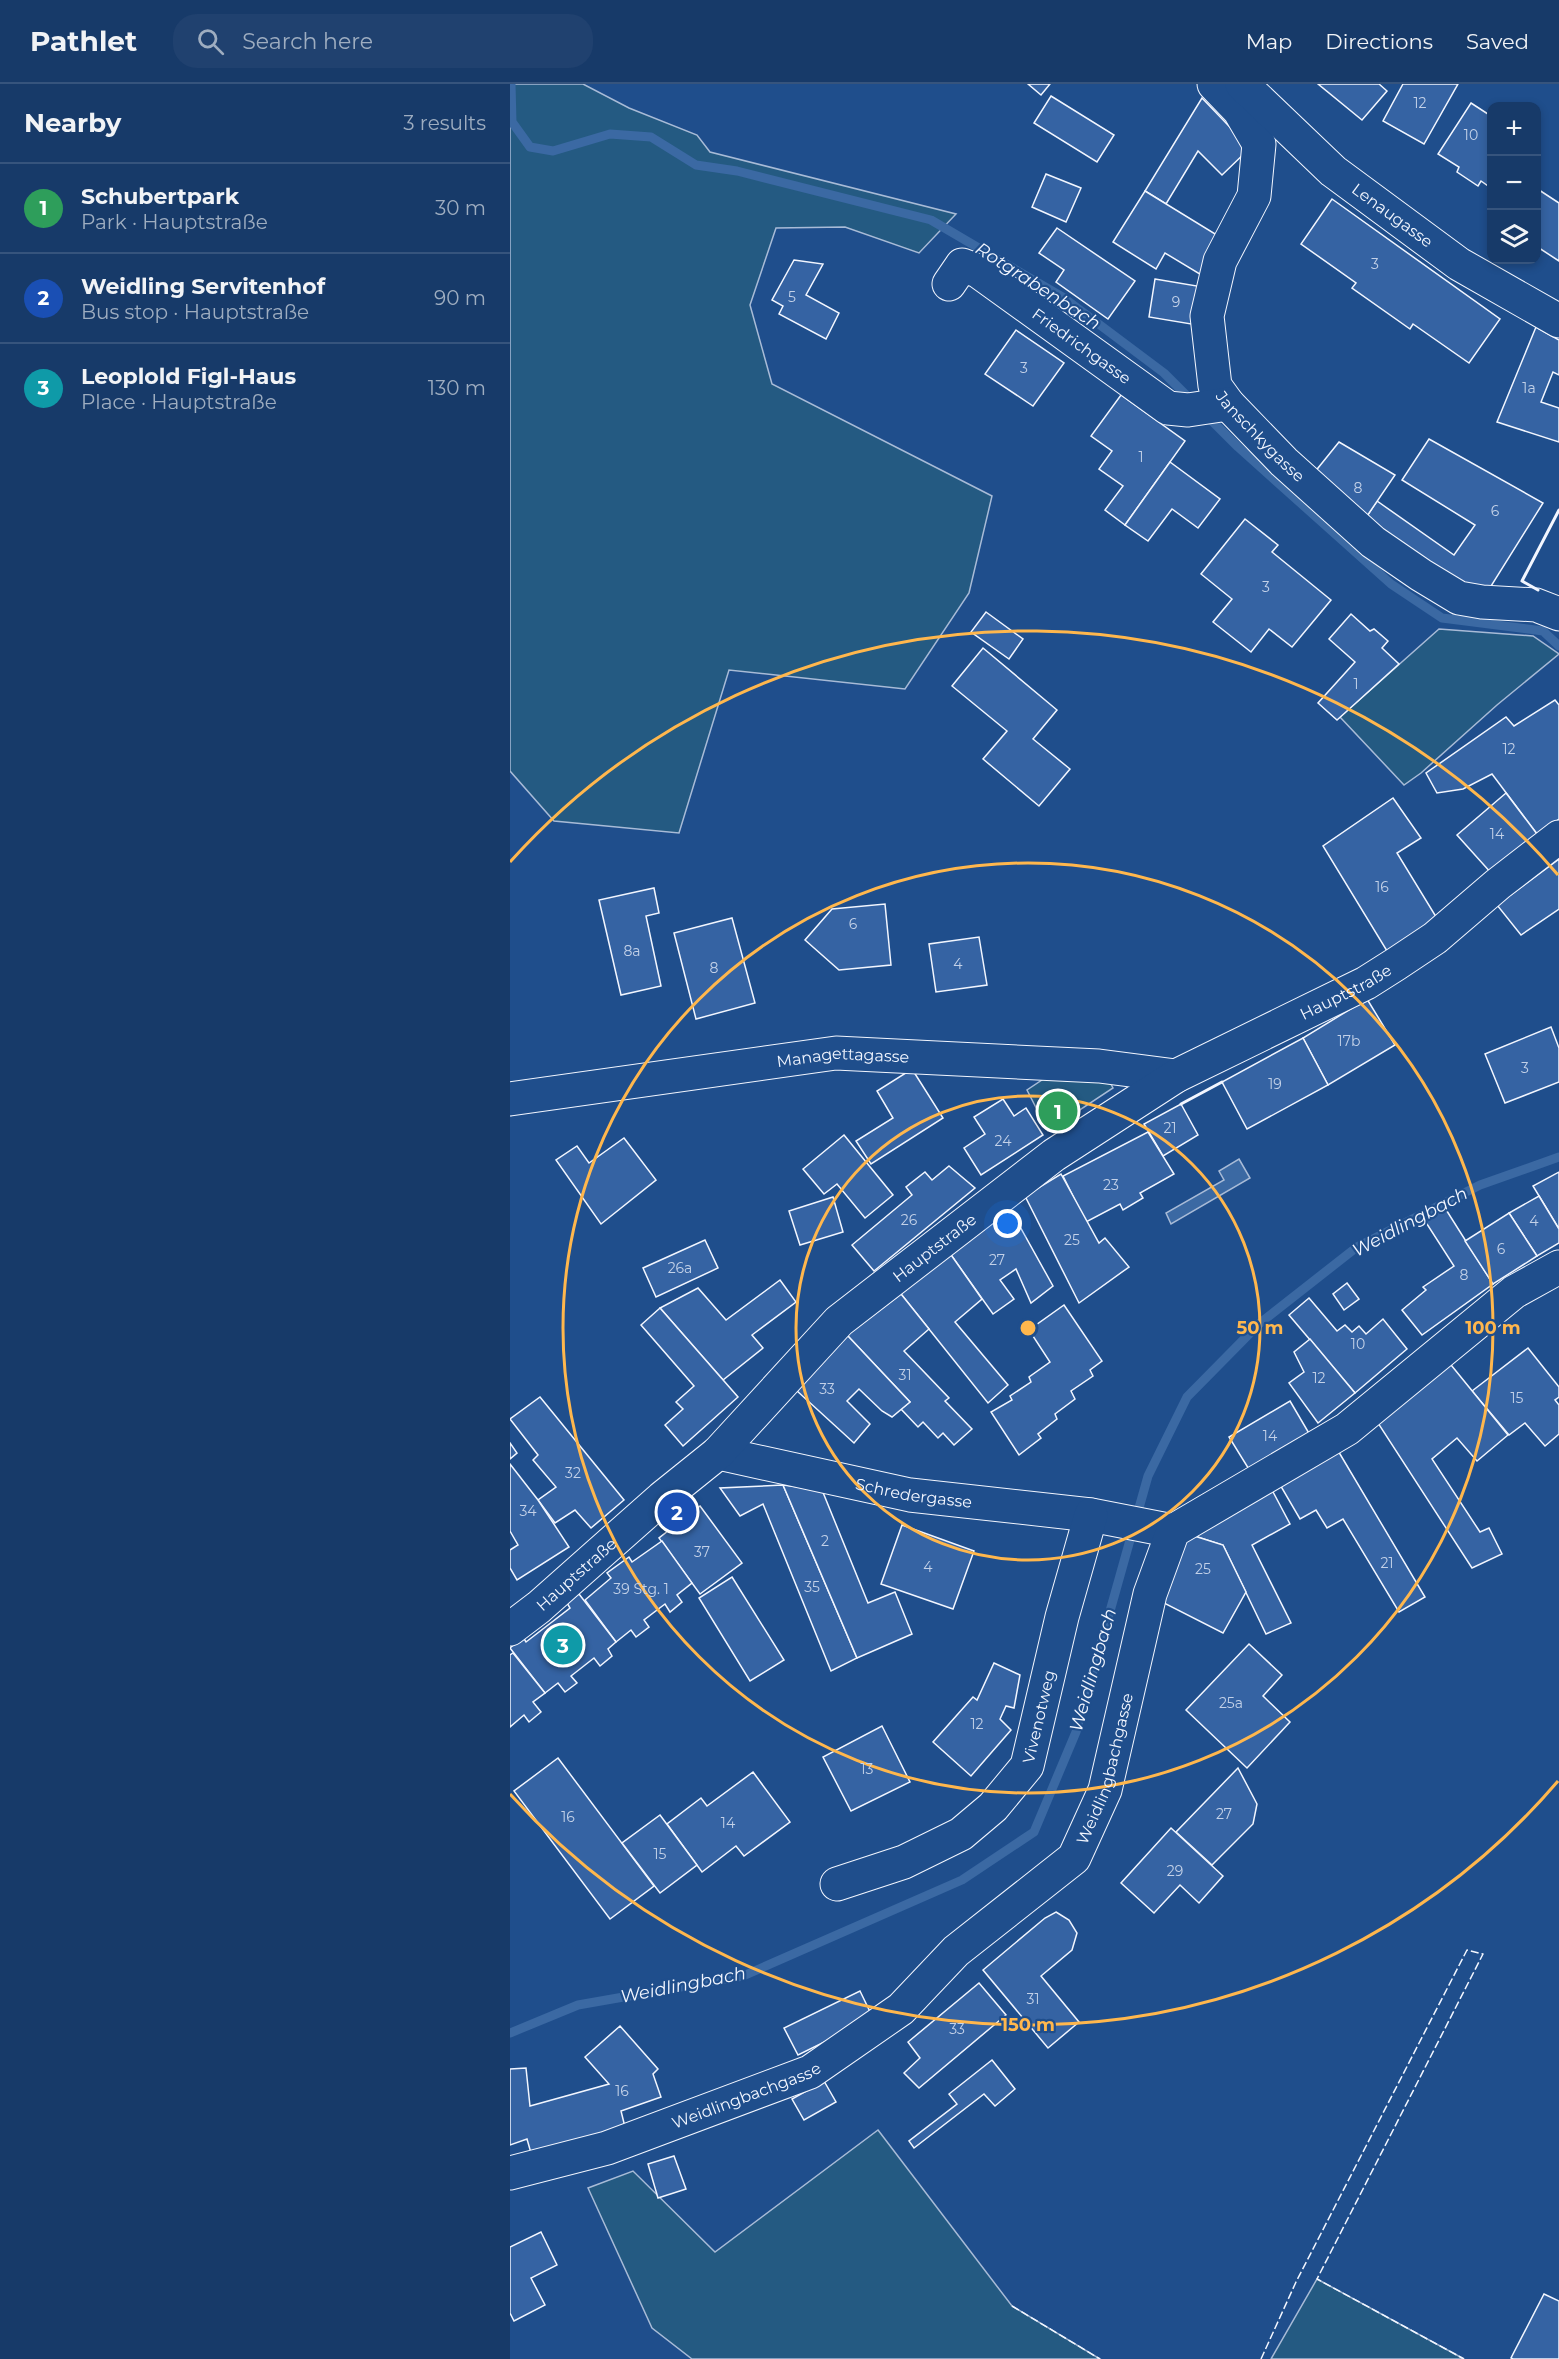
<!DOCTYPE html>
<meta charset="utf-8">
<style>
body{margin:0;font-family:Montserrat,sans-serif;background:#20416f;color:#f1f3f6}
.controls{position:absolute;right:18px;top:18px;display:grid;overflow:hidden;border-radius:12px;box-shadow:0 3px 9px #0003}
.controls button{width:54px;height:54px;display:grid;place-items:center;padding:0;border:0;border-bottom:2px solid #36547d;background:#173a69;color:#f1f3f6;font:30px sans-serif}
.you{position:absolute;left:498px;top:1140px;width:21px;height:21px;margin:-15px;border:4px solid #fff;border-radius:50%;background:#1a73e8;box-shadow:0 0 0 9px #1a73e833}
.badge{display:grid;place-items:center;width:39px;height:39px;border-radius:50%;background:#ffb74d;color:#fff;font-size:20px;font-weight:700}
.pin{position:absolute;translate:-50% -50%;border:3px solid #fff;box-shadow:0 2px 6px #0006}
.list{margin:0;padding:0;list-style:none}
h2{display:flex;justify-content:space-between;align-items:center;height:78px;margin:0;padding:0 24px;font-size:26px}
h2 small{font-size:20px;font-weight:400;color:#9eadc0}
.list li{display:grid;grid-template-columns:39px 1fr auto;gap:18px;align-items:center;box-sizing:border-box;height:90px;padding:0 24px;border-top:2px solid #36547d}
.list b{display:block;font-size:22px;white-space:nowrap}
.list p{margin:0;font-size:20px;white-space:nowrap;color:#9eadc0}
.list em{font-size:20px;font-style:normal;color:#9eadc0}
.icon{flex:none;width:33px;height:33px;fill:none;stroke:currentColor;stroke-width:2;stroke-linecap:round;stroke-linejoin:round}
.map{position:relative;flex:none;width:1049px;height:2275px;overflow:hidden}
header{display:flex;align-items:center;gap:36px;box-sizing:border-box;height:84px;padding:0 30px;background:#173a69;border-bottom:2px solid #36547d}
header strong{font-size:28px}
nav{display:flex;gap:33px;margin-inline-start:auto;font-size:21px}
.search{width:420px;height:54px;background:#20416f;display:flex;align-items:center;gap:15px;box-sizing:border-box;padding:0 21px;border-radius:24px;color:#9eadc0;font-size:22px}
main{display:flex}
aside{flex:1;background:#173a69}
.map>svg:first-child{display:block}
</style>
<header>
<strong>Pathlet</strong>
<div class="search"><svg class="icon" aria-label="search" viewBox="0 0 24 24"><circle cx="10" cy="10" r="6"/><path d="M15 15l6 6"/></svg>Search here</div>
<nav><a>Map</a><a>Directions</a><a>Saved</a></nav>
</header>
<main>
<aside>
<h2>Nearby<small>3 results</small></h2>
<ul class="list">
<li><span class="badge" style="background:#2e9e5b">1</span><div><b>Schubertpark</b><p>Park · Hauptstraße</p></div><em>30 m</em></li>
<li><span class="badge" style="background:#1a4fb4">2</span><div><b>Weidling Servitenhof</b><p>Bus stop · Hauptstraße</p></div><em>90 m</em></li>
<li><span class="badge" style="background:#0f9aa8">3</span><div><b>Leoplold Figl-Haus</b><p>Place · Hauptstraße</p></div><em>130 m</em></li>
</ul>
</aside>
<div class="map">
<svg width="1049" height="2275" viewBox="0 0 1049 2275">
<rect width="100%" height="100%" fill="#1f4e8c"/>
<g fill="#245a82" stroke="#a8bbd7" stroke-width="1.5">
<path d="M 0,0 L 73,0 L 119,24 L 187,51 L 200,68 L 446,130 L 409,169 L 335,143 L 266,144 L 240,221 L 262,300 L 482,412 L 459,509 L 395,605 L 219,586 L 169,749 L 44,737 L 0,687 Z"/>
<path d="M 929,545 L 1023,552 L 1049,570 L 987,621 L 911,689 L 894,701 L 830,633 Z"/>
<path d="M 544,988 L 596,991 L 603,1004 L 538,1047 L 517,1006 Z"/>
<path d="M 368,2046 L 502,2222 L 590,2275 L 182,2275 L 142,2244 L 78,2104 L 123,2087 L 205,2168 Z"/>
<path d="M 807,2195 L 954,2275 L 761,2275 Z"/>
</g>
<path fill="#3b69a3" stroke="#a8bbd7" stroke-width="1.5" d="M 729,1075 L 740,1094 L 661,1140 L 656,1129 L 714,1096 L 709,1087 Z"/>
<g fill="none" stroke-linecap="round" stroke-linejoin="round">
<g stroke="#3b69a3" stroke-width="9">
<path d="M 1,0 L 2,38 L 20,63 L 43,67 L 100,50 L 141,53 L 186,81 L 227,87 L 421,136 L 554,214 L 654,289 L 681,316"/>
<path d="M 695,330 L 728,363 L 881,500 L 932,534 L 1033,547 L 1049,562"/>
<path d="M 0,1949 L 68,1921 L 233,1892 L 452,1796 L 524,1748 L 566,1648 L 638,1392 L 677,1313 L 750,1239 L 847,1163 L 970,1101 L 1049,1073"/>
</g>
</g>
<g fill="#3563a3" stroke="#f2f6ff" stroke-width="1.5">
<path d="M 518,0 L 540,0 L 531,11 Z"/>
<path d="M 808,0 L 869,0 L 877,7 L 852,36 Z"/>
<path d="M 893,0 L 948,0 L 914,60 L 873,37 Z"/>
<path d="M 541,12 L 604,51 L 587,78 L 524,39 Z"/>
<path d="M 692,14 L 740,64 L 712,91 L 688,67 L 656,120 L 635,107 Z"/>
<path d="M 961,19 L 981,32 L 981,104 L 971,97 L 968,102 L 947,88 L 949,83 L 928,70 Z"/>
<path d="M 536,90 L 571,104 L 556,138 L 522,123 Z"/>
<path d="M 1026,104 L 1049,119 L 1049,177 L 1026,162 Z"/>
<path d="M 635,107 L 715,156 L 693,192 L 655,169 L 646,185 L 603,158 Z"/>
<path d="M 822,115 L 990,235 L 959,279 L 903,240 L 900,245 L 842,204 L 846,199 L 791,160 Z"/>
<path d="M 547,144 L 625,197 L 598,235 L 546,198 L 554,186 L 529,169 Z"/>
<path d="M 284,176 L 313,180 L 296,211 L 329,229 L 316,255 L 269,230 L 273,222 L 262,216 Z"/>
<path d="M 645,195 L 693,203 L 687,241 L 639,233 Z"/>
<path d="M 1026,243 L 1049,256 L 1049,291 L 1043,288 L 1031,318 L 1049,324 L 1049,358 L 987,338 Z"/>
<path d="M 506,246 L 554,279 L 523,322 L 475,290 Z"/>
<path d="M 611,311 L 675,357 L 615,441 L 595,426 L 613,402 L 589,385 L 602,367 L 581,352 Z"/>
<path d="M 919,355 L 1033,419 L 978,507 L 951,502 L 855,435 L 867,417 L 944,471 L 965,441 L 892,396 Z"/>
<path d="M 829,358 L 885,391 L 855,435 L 804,389 Z"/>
<path d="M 660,378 L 710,415 L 688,444 L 662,425 L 638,457 L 615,441 Z"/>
<path d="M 735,435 L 768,461 L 762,468 L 821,516 L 782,563 L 759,545 L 741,568 L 703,538 L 722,515 L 691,490 Z"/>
<path d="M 476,528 L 513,555 L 499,575 L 461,548 Z"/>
<path d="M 841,530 L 860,547 L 864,545 L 878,557 L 872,564 L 889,580 L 827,636 L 808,619 L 845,578 L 819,555 Z"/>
<path d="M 473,564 L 547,626 L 523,655 L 560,685 L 529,722 L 473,675 L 497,647 L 442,602 Z"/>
<path d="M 1045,616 L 1049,621 L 1049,735 L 1027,750 L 982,690 L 953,705 L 927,709 L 916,689 L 996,633 L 1004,642 Z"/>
<path d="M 996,709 L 1027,750 L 982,790 L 947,751 Z"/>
<path d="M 883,714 L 911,754 L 887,769 L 928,836 L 877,867 L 813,762 Z"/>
<path d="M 1049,775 L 1049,825 L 1011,851 L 987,821 Z"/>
<path d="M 144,804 L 149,829 L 136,832 L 151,902 L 111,911 L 89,816 Z"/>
<path d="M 375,820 L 381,881 L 329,886 L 295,856 L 322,825 Z"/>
<path d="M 222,834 L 245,919 L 186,935 L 164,849 Z"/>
<path d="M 469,853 L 477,901 L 426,908 L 419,860 Z"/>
<path d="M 857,915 L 885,961 L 818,1001 L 793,954 Z"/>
<path d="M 1041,943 L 1049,964 L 1049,998 L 995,1019 L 975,970 Z"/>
<path d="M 793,954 L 818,1001 L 737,1045 L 712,998 Z"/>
<path d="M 402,985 L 433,1034 L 361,1080 L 346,1057 L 383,1034 L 367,1007 Z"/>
<path d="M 493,1015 L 504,1032 L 516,1024 L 533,1051 L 471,1091 L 454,1064 L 475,1050 L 464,1033 Z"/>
<path d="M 671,1020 L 688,1051 L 653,1072 L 634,1040 Z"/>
<path d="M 638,1048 L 664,1090 L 630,1109 L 633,1114 L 613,1126 L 610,1120 L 576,1138 L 553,1092 Z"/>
<path d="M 334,1051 L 383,1111 L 355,1134 L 327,1100 L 314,1110 L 293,1085 Z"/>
<path d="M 114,1054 L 146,1096 L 91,1140 L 46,1076 L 67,1062 L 79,1079 Z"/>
<path d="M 439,1082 L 465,1104 L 364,1187 L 342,1161 L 402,1111 L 396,1103 L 415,1088 L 422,1096 Z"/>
<path d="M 1049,1088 L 1049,1145 L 1023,1102 Z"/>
<path d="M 551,1090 L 589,1159 L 595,1154 L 619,1183 L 569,1219 L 515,1112 Z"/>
<path d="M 1029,1112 L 1049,1145 L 1049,1159 L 1027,1172 L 999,1129 Z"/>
<path d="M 323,1113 L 333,1148 L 290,1161 L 279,1127 Z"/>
<path d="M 499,1123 L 543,1202 L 521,1219 L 506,1185 L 490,1196 L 504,1215 L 483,1230 L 439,1168 Z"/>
<path d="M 935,1124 L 983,1200 L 912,1251 L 892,1226 L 916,1206 L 913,1203 L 944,1182 L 915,1137 Z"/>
<path d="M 999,1129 L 1027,1172 L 983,1200 L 955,1157 Z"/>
<path d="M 195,1156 L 208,1184 L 146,1213 L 133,1184 Z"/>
<path d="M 439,1168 L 472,1215 L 445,1238 L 498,1301 L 478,1319 L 391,1210 Z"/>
<path d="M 270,1196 L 286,1218 L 242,1251 L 253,1264 L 213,1296 L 150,1224 L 188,1204 L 216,1236 Z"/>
<path d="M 837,1199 L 849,1215 L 834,1226 L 823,1210 Z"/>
<path d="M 391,1210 L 419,1245 L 394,1267 L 439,1314 L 435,1317 L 462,1345 L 444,1361 L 433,1349 L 428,1354 L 413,1338 L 408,1343 L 391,1325 L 400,1318 L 337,1251 Z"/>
<path d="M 799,1214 L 827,1247 L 835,1241 L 842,1248 L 849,1242 L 856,1250 L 873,1235 L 897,1265 L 845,1309 L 779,1231 Z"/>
<path d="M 554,1221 L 592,1277 L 580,1286 L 583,1292 L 561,1307 L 565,1315 L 545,1330 L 547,1335 L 528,1350 L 531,1354 L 509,1371 L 481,1328 L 502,1316 L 500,1312 L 521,1298 L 519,1293 L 540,1278 L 519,1246 Z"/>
<path d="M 150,1224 L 228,1313 L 173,1362 L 155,1341 L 173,1325 L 166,1318 L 184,1302 L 131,1241 Z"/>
<path d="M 337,1251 L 400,1318 L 382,1333 L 372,1327 L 349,1305 L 337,1317 L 360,1340 L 344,1359 L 286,1306 Z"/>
<path d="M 800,1255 L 845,1309 L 808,1339 L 779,1299 L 794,1288 L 784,1268 Z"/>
<path d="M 1018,1264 L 1049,1303 L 1049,1313 L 1045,1316 L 1049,1321 L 1049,1350 L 1035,1362 L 1015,1339 L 999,1351 L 962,1307 Z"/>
<path d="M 937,1276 L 998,1351 L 967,1377 L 947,1354 L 922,1375 L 970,1448 L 979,1444 L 992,1470 L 962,1484 L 866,1336 Z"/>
<path d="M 30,1313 L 114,1416 L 81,1444 L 65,1426 L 45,1439 L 28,1416 L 46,1403 L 23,1376 L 28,1371 L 0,1335 Z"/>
<path d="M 780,1317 L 800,1351 L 740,1387 L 719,1353 Z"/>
<path d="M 0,1359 L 7,1369 L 0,1375 Z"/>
<path d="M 827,1365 L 915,1513 L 889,1528 L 833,1435 L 817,1444 L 806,1426 L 790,1435 L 769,1399 Z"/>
<path d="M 0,1380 L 28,1416 L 59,1463 L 7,1496 L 0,1484 L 0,1466 L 8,1461 L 0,1447 Z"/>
<path d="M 273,1401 L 347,1574 L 321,1587 L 253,1420 L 230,1432 L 210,1404 Z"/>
<path d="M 273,1401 L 312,1406 L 358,1519 L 385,1508 L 402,1550 L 347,1574 Z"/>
<path d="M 762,1406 L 780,1440 L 742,1461 L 781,1539 L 756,1550 L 713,1461 L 678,1450 Z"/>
<path d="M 190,1422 L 232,1479 L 190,1510 L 149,1454 Z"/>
<path d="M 392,1441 L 464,1467 L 443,1525 L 371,1500 Z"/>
<path d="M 678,1450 L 713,1461 L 736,1508 L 713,1549 L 648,1516 Z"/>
<path d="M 152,1457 L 182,1499 L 167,1511 L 172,1518 L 160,1528 L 155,1520 L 134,1536 L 139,1543 L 126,1553 L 121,1546 L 106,1558 L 75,1516 L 101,1494 L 97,1489 L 119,1473 L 122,1478 Z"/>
<path d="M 222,1493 L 274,1576 L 240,1597 L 189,1514 Z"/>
<path d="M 69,1510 L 106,1558 L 98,1565 L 102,1572 L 90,1582 L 84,1574 L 61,1592 L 67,1599 L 55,1608 L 48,1599 L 35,1609 L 0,1564 L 13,1553 L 16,1558 L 60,1524 L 57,1519 Z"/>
<path d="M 739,1560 L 772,1591 L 753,1612 L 780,1638 L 737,1684 L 676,1626 Z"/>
<path d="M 3,1569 L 35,1609 L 23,1618 L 31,1628 L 19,1638 L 14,1631 L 0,1643 L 0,1571 Z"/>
<path d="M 484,1579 L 510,1591 L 504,1624 L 496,1622 L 490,1635 L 501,1646 L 461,1692 L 423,1658 L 463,1613 L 467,1616 Z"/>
<path d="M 372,1642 L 400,1698 L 341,1727 L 313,1673 Z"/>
<path d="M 48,1674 L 144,1802 L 100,1835 L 4,1707 Z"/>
<path d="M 728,1684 L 747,1720 L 743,1740 L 702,1781 L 666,1748 Z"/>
<path d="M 243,1688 L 280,1738 L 234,1772 L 226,1762 L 192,1788 L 157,1740 L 191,1714 L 197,1722 Z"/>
<path d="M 150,1731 L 187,1781 L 150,1809 L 112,1759 Z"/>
<path d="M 661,1744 L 713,1792 L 689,1819 L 670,1801 L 644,1829 L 611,1799 Z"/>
<path d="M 546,1828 L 559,1836 L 567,1849 L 562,1866 L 531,1892 L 569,1938 L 538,1964 L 473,1886 L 535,1834 Z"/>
<path d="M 469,1899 L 496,1931 L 409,2004 L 394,1989 L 410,1974 L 398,1958 Z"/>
<path d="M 350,1907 L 363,1934 L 288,1971 L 274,1944 Z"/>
<path d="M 110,1942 L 148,1985 L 143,1990 L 151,2013 L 111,2027 L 115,2043 L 21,2069 L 17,2055 L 0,2061 L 0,1985 L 16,1984 L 20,2022 L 99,2000 L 75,1973 Z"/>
<path d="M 482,1976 L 505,2005 L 485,2022 L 474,2010 L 404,2064 L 399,2057 L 447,2020 L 439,2010 Z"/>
<path d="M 314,1997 L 326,2018 L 294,2036 L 282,2015 Z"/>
<path d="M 164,2072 L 176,2105 L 148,2114 L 138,2080 Z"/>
<path d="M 31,2148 L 47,2181 L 21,2194 L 35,2221 L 4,2237 L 0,2229 L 0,2163 Z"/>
<path d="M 1034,2210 L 1049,2217 L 1049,2275 L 1003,2275 L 1001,2274 Z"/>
</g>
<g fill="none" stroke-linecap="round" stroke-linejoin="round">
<g stroke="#f2f6ff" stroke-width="35">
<g id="minor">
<path id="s1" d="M 704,0 L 729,26 L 749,60 L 744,112 L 710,177 L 697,232 L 705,302 L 718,320 L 774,378 L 863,458 L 911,491 L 949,514 L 972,518 L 1026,521 L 1049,530"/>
<path id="s2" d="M 732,0 L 823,87 L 949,180 L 1049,237"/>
<path id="s3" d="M 439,200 L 452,181 L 468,187 L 658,324 L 678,326 L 718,320"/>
<path id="s4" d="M 0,1015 L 326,969 L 589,982 L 666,992"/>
<path id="s5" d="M 208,1369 L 400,1411 L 581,1431 L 663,1447"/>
<path id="s6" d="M 327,1800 L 394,1778 L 451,1750 L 483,1723 L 517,1682 L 552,1533 L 581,1431"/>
<path id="s7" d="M 0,2089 L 97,2064 L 300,1988 L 391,1925 L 446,1867 L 564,1774 L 595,1706 L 640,1510 L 663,1447 L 837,1345 L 1004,1208 L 1049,1183"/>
</g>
</g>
<g stroke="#f2f6ff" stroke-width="35">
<g id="major">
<path id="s8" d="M 0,1545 L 29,1523 L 152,1414 L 208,1369 L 329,1237 L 544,1071 L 666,992 L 856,899 L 886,880 L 925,854 L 988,800 L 1049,753"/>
</g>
</g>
<use href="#minor" stroke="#1f4e8c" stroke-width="33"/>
<use href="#major" stroke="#1f4e8c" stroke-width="33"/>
<g stroke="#f2f6ff" stroke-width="1.5" stroke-dasharray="8 3" stroke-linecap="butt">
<path d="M 502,2222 L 590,2275"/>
<path d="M 751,2275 L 786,2198 L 957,1866 L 973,1870 L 807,2195 L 954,2275"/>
</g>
<g stroke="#f2f6ff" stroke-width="3">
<path d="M 1028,506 L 1012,497 L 1049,426"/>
<path d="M 671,1020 L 712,998"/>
</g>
</g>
<g fill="none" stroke="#ffb74d" stroke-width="3">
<circle cx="518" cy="1244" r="232"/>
<circle cx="518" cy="1244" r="465"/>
<path d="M1048 1697A697 697 0 0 1 0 1710M0 778A697 697 0 0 1 1048 791"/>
</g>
<g text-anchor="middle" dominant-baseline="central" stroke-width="4.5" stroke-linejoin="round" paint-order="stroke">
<g font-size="14" fill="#c3d1e8">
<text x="910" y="19">12</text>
<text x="961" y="51">10</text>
<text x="865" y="180">3</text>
<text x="282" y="213">5</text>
<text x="666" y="218">9</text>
<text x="514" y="284">3</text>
<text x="1019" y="304">1a</text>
<text x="631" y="373">1</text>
<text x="848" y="404">8</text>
<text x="985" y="427">6</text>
<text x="756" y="503">3</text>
<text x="846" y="600">1</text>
<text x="999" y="665">12</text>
<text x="987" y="750">14</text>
<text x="872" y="803">16</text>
<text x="343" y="840">6</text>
<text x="122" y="867">8a</text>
<text x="448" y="880">4</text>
<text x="204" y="884">8</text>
<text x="839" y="957">17b</text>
<text x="1015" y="984">3</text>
<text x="765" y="1000">19</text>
<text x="660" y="1044">21</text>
<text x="493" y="1057">24</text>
<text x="601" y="1101">23</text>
<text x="399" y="1136">26</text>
<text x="1024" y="1137">4</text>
<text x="562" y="1156">25</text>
<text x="991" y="1165">6</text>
<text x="487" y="1176">27</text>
<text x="170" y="1184">26a</text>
<text x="954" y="1191">8</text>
<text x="848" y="1260">10</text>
<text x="395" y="1291">31</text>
<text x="809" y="1294">12</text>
<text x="317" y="1305">33</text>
<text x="1007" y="1314">15</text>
<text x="760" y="1352">14</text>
<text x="63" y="1389">32</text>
<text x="18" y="1427">34</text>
<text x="315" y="1457">2</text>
<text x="192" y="1468">37</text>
<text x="877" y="1479">21</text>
<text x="418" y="1483">4</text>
<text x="693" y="1485">25</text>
<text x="302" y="1503">35</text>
<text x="131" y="1505">39 Stg. 1</text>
<text x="721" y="1619">25a</text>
<text x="467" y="1640">12</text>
<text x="357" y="1685">13</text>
<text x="714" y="1730">27</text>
<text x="58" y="1733">16</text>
<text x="218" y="1739">14</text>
<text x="150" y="1770">15</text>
<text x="665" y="1787">29</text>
<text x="523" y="1915">31</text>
<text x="447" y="1945">33</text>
<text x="112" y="2007">16</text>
</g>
<g font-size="16" fill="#f2f6ff" stroke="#1f4e8c">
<text stroke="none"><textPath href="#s2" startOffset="200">Lenaugasse</textPath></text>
<text stroke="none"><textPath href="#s3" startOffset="168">Friedrichgasse</textPath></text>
<text stroke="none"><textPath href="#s1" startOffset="396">Janschkygasse</textPath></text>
<text stroke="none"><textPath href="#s8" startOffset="1058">Hauptstraße</textPath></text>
<text stroke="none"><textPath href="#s4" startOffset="336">Managettagasse</textPath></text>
<text stroke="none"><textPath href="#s8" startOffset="572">Hauptstraße</textPath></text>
<text stroke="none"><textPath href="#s5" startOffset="200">Schredergasse</textPath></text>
<text stroke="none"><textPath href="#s8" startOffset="86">Hauptstraße</textPath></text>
<text stroke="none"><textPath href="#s6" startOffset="280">Vivenotweg</textPath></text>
<text stroke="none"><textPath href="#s7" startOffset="753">Weidlingbachgasse</textPath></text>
<text stroke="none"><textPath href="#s7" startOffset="249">Weidlingbachgasse</textPath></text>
</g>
<g font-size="18" font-style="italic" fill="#f2f6ff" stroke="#1f4e8c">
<text transform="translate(528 202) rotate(33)">Rotgrabenbach</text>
<text transform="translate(900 1138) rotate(-28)">Weidlingbach</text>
<text transform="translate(583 1586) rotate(-74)">Weidlingbach</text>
<text transform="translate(173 1901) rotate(-11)">Weidlingbach</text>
</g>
</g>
<circle cx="518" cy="1244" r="9" fill="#ffb74d" stroke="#1f4e8c" stroke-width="3"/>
<g font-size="18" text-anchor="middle" font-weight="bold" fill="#ffb74d" stroke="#1f4e8c" stroke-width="4.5" stroke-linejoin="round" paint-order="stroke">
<text x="750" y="1250">50 m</text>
<text x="983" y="1250">100 m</text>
<text x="518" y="1947">150 m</text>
</g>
</svg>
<div class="controls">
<button>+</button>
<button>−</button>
<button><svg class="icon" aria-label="layers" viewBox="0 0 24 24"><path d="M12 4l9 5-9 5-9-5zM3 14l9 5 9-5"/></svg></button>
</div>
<div class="you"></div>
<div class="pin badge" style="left:548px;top:1027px;background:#2e9e5b">1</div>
<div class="pin badge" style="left:167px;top:1428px;background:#1a4fb4">2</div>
<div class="pin badge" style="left:53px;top:1561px;background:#0f9aa8">3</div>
</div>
</main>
